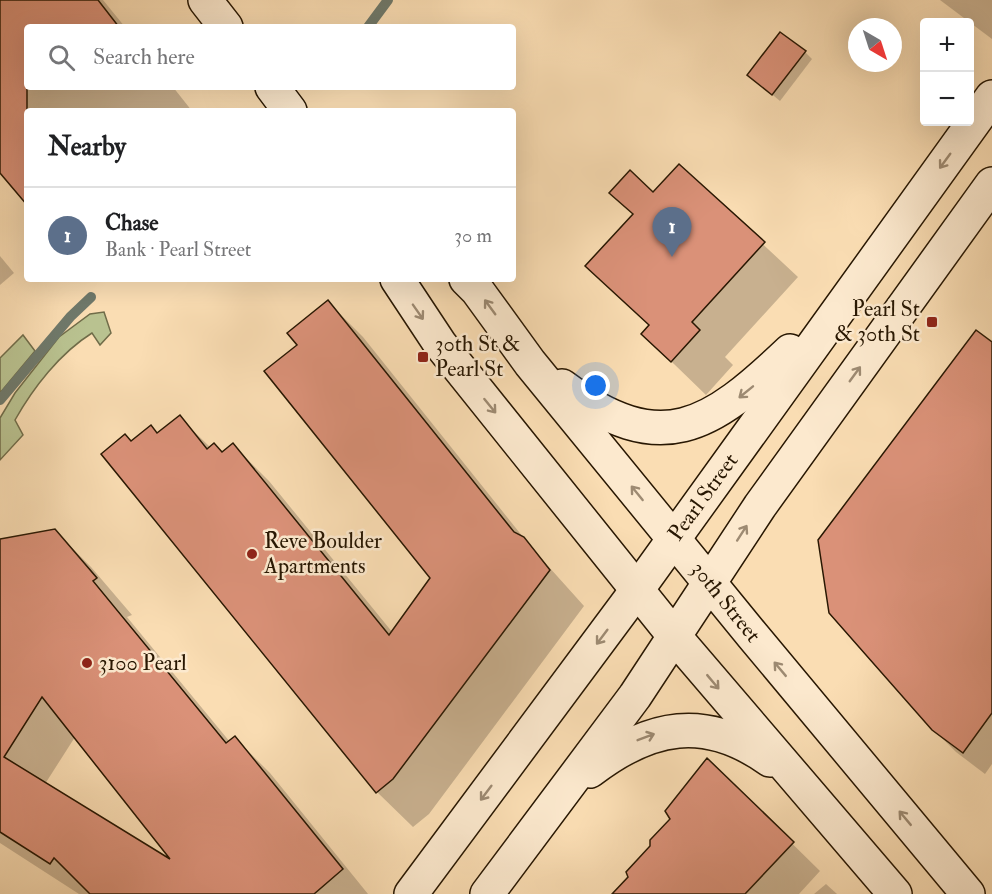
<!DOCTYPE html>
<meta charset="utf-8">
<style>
body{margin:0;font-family:"IM FELL Double Pica",serif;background:#f2f2f2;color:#202124}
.controls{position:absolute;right:18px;top:18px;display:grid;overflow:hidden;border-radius:6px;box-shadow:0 6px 24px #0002}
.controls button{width:54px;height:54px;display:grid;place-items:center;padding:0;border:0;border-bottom:2px solid #e0e0e0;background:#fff;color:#202124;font:30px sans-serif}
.compass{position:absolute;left:848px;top:18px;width:54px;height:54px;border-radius:50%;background:#fff;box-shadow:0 6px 24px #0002;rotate:141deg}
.you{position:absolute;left:596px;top:386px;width:21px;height:21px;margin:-15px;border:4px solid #fff;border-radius:50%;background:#1a73e8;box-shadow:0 0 0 9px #1a73e833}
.badge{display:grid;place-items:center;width:39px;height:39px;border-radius:50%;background:#8f2418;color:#fff;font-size:20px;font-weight:700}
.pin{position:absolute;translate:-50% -50px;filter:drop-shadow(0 2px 3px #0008)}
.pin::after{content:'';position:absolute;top:32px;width:21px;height:18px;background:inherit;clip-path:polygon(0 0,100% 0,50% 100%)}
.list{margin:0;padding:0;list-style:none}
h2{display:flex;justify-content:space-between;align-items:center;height:78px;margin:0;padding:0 24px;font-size:26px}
h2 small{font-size:20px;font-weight:400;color:#757577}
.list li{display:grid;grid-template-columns:39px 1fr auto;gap:18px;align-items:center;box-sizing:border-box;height:96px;padding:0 24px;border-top:2px solid #e0e0e0}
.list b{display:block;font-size:22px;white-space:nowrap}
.list p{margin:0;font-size:20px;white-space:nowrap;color:#757577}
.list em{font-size:20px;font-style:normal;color:#757577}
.icon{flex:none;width:33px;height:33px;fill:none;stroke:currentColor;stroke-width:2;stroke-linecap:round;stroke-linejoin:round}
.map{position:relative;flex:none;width:992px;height:894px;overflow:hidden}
.search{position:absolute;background:#fff;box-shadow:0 6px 24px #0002;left:24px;top:24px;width:492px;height:66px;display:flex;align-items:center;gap:15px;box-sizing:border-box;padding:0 21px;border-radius:6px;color:#757577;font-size:22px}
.panel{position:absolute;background:#fff;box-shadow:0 6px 24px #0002;left:24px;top:108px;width:492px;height:174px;border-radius:6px}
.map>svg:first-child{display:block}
</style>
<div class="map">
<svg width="992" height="894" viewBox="0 0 992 894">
<rect width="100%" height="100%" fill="#faddb3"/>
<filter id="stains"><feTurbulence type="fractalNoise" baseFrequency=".00333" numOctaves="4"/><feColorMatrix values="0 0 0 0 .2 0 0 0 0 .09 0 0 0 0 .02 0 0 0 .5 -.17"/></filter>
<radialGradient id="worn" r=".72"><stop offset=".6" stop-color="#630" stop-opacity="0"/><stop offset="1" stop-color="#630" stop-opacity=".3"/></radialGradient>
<g fill="#b9c290" stroke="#706c49" stroke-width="1.5">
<path d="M 104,312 L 111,333 L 100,345 L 92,333 C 60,353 33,388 15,420 L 23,435 L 0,460 L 0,418 L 15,393 L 59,337 L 90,314 Z"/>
<path d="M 23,335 L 35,351 L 0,393 L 0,358 Z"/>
</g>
<g fill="#0003" fill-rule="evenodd">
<path d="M 0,0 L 103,0 L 125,27 L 27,27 L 27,87 L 173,87 L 192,111 L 27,111 L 27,203 L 0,171 Z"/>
<path d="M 940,0 L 992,0 L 992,39 Z"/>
<path d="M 805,52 L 812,59 L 780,101 L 749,75 Z"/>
<path d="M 679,166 L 798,277 L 725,357 L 733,365 L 706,395 L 643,334 L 650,326 L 587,266 Z"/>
<path d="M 0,256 L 14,273 L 0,285 Z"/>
<path d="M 328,302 L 363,337 L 531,547 L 584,606 L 429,814 L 413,827 L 377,792 L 131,442 L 158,434 L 179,417 L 211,448 L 223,453 L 233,445 L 269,481 L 393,633 L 432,578 L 299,345 Z"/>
<path d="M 992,343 L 992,764 L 985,774 L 956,752 L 933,729 Z"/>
<path d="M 55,531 L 91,567 L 132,615 L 127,617 L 230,742 L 235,738 L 270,773 L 368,894 L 79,894 L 0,843 L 0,541 ZM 75,737 L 175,864 L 45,784 Z"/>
<path d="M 707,760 L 820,871 L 799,894 L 614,894 L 630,878 L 672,819 Z"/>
<path d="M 826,884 L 837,894 L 814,894 Z"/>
</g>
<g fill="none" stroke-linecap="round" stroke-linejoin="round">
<g stroke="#6f796b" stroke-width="10">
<path d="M 368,27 L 388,0"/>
<path d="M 0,400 L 71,316 L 91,297"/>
</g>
</g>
<g fill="#da9178" stroke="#281702" stroke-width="1.5" fill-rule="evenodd">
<path d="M 0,0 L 98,0 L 119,27 L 27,27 L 27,205 L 0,173 Z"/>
<path d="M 780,32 L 806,51 L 772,95 L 747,75 Z"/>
<path d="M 679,164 L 765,242 L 692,322 L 700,330 L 671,362 L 641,334 L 649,325 L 585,266 L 633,214 L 609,193 L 630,170 L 653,192 Z"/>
<path d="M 328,300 L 514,532 L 524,537 L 550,570 L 393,779 L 376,793 L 101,454 L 125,434 L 131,441 L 151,425 L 157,433 L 180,415 L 207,449 L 214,443 L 222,452 L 233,443 L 389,635 L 430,578 L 264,371 L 297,345 L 287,333 Z"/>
<path d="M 976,330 L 992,342 L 992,713 L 963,753 L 932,730 L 829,613 L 818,540 Z"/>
<path d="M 55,529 L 97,578 L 93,581 L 226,743 L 235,736 L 343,869 L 314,894 L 90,894 L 54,858 L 50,864 L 0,832 L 0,539 ZM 42,697 L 170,859 L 4,757 Z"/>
<path d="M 707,758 L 794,842 L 745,894 L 612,894 L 628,877 L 626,872 L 650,846 L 650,840 L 670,819 L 665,811 Z"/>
</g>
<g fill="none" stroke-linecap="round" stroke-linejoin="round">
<g stroke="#281702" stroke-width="36">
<g id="secondary">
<path d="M 205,0 L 226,27"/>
<path d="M 272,87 L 290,111"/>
<path d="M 397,279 L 440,344 L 675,637 L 895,894"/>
<path d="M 466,279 L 477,290 L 530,363 L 753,636 L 968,894"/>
<path d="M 562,386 C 662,460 710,427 790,351"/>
<path d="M 590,771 C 650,725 705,714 770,760"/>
<path d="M 411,894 L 637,590 L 992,97"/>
<path d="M 487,894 L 635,696 L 760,506 L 992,184"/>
</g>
</g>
<use href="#secondary" stroke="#fce9ce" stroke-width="33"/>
</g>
<defs><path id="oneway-shaft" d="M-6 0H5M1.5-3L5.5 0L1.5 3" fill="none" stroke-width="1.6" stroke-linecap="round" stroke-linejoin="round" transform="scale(1.5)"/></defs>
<g stroke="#9d8a72">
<use href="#oneway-shaft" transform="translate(945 161) rotate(126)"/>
<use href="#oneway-shaft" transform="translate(490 307) rotate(-126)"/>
<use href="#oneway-shaft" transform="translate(418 312) rotate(55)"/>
<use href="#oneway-shaft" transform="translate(855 374) rotate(-54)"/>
<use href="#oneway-shaft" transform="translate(746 392) rotate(141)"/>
<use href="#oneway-shaft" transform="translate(490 406) rotate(51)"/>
<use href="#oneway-shaft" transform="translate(637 493) rotate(-129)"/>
<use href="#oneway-shaft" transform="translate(742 533) rotate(-57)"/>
<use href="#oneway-shaft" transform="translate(602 637) rotate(127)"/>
<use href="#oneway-shaft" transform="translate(780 669) rotate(-130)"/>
<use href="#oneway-shaft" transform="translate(713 682) rotate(50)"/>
<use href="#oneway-shaft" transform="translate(646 737) rotate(-21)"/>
<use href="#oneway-shaft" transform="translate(486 793) rotate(127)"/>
<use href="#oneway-shaft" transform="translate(905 818) rotate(-130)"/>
</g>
<g fill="#8f2418" stroke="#fce9ce" stroke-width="2">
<rect x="926" y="316" width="12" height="12" rx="3"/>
<rect x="417" y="351" width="12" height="12" rx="3"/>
<circle cx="252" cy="554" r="6"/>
<circle cx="87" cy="663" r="6"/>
</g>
<g text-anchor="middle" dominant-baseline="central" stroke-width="5" stroke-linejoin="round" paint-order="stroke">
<g font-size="22" fill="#281702" stroke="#fce9ce" text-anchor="start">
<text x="920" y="309" text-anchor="end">Pearl St<tspan x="920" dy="25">&amp; 30th St</tspan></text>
<text x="435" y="344">30th St &amp;<tspan x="435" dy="25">Pearl St</tspan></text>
<text x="264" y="541">Reve Boulder<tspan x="264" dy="25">Apartments</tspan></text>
<text x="99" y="663">3100 Pearl</text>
</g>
<g font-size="22" fill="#281702" stroke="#fce9ce">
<text transform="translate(703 497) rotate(-54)">Pearl Street</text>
<text transform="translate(726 602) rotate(51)">30th Street</text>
</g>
</g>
<rect width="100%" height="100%" filter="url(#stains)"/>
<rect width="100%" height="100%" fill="url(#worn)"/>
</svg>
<div class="controls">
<button>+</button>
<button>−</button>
</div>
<svg class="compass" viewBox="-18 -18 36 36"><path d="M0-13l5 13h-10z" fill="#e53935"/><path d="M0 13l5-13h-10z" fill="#757577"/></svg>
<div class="you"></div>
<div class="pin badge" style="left:672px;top:257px;background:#5c6f8a">1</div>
<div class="search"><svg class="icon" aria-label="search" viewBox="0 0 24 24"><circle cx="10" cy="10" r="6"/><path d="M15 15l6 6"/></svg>Search here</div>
<section class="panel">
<h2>Nearby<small></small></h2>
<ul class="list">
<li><span class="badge" style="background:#5c6f8a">1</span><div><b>Chase</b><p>Bank · Pearl Street</p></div><em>30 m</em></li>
</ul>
</section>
</div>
